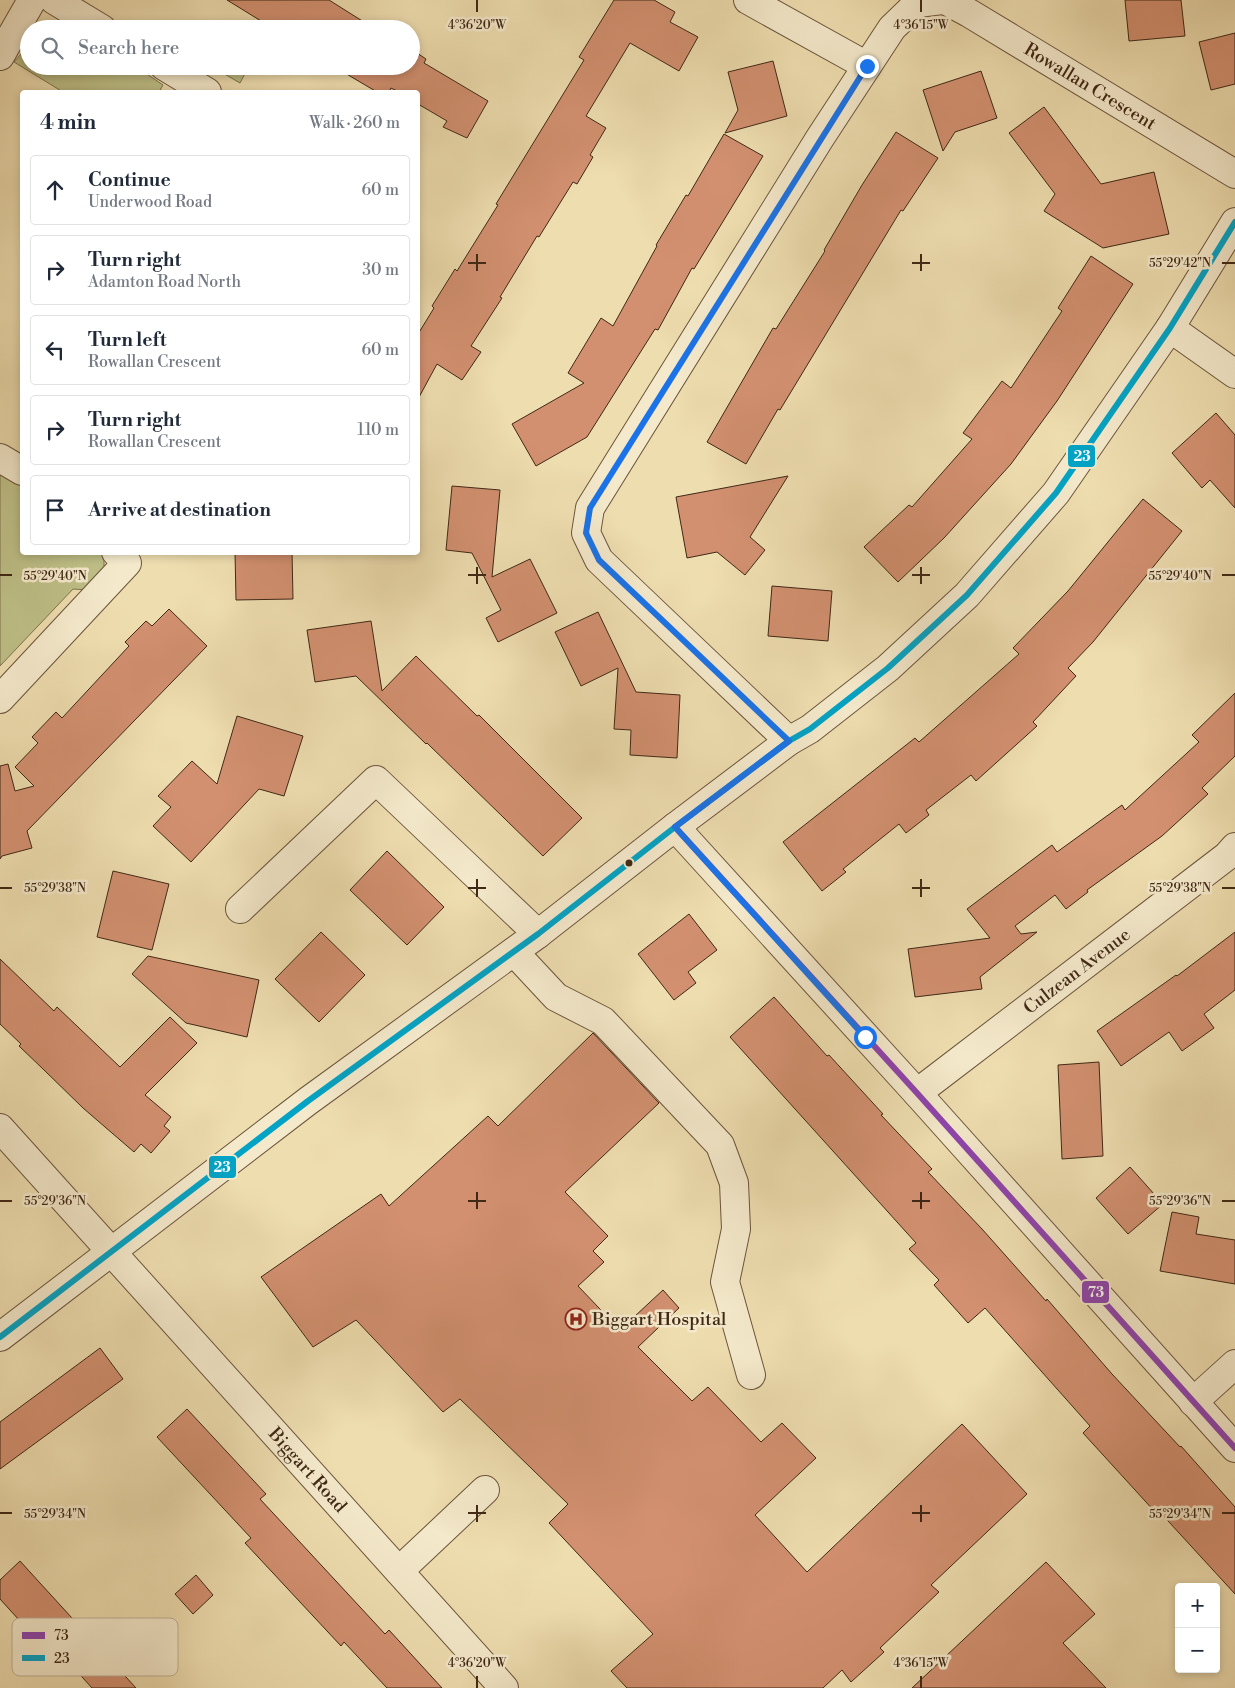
<!DOCTYPE html>
<meta charset="utf-8">
<style>
body{margin:0;font-family:"Libre Bodoni",serif;background:#f6f6f7;color:#1f2937}
.controls{position:absolute;right:15px;bottom:15px;display:grid;overflow:hidden;border-radius:5px;box-shadow:0 2px 8px #0003}
.controls button{width:45px;height:45px;display:grid;place-items:center;padding:0;border:0;border-bottom:1px solid #e0e1e3;background:#fff;color:#1f2937;font:25px sans-serif}
.stop{position:absolute;width:15px;height:15px;margin:-11px;border:4px solid #1a73e8;border-radius:50%;background:#fff}
.stop.end{background:#1a73e8;border-color:#fff;box-shadow:0 1px 5px #0008}
.list{margin:0;padding:0;list-style:none}
h2{display:flex;justify-content:space-between;align-items:center;height:65px;margin:0;padding:0 20px;font-size:21px}
h2 small{font-size:16px;font-weight:400;color:#747a83}
.list li{display:grid;grid-template-columns:32px 1fr auto;gap:15px;align-items:center;box-sizing:border-box;height:70px;margin:0 10px 10px;padding:0 10px;border:1px solid #e0e1e3;border-radius:5px}
.list b{display:block;font-size:19px;white-space:nowrap}
.list p{margin:0;font-size:16px;white-space:nowrap;color:#747a83}
.list em{font-size:16px;font-style:normal;color:#747a83}
.icon{flex:none;width:28px;height:28px;fill:none;stroke:currentColor;stroke-width:2;stroke-linecap:round;stroke-linejoin:round}
.map{position:relative;flex:none;width:1235px;height:1688px;overflow:hidden}
.search{position:absolute;background:#fff;box-shadow:0 2px 8px #0003;left:20px;top:20px;width:400px;height:55px;display:flex;align-items:center;gap:12px;box-sizing:border-box;padding:0 18px;border-radius:28px;color:#747a83;font-size:19px}
.panel{position:absolute;background:#fff;box-shadow:0 2px 8px #0003;left:20px;top:90px;width:400px;height:465px;border-radius:5px}
.map>svg:first-child{display:block}
</style>
<div class="map">
<svg width="1235" height="1688" viewBox="0 0 1235 1688">
<rect width="100%" height="100%" fill="#eeddaf"/>
<filter id="stains"><feTurbulence type="fractalNoise" baseFrequency=".004" numOctaves="4"/><feColorMatrix values="0 0 0 0 .2 0 0 0 0 .09 0 0 0 0 .02 0 0 0 .5 -.17"/></filter>
<radialGradient id="worn" r=".72"><stop offset=".6" stop-color="#630" stop-opacity="0"/><stop offset="1" stop-color="#630" stop-opacity=".3"/></radialGradient>
<g fill="#bebf87" stroke="#7e744e">
<path d="M 29,45 L 29,66 L 135,66 L 163,85 L 159,92 L 63,92 L 14,62 Z"/>
<path d="M 211,66 L 249,66 L 240,83 Z"/>
<path d="M 0,470 L 22,482 L 22,552 L 102,553 L 104,554 L 104,569 L 88,590 L 73,589 L 0,666 Z"/>
</g>
<g fill="#d29070" stroke="#3f2815">
<path d="M 227,0 L 329,0 L 375,29 L 274,29 Z"/>
<path d="M 614,0 L 654,0 L 675,12 L 670,22 L 698,37 L 679,71 L 630,43 L 586,116 L 606,128 L 590,155 L 593,157 L 577,184 L 573,182 L 539,237 L 537,236 L 500,297 L 502,298 L 471,346 L 481,352 L 462,380 L 437,364 L 418,399 L 418,334 L 434,308 L 432,306 L 455,269 L 457,271 L 498,205 L 496,204 L 584,60 L 579,57 Z"/>
<path d="M 1125,0 L 1181,0 L 1185,36 L 1129,41 Z"/>
<path d="M 1235,33 L 1235,84 L 1211,90 L 1199,42 Z"/>
<path d="M 411,49 L 426,59 L 424,63 L 488,101 L 467,138 L 443,127 L 447,121 L 418,104 L 418,92 L 399,92 L 391,88 L 389,92 L 377,92 L 333,66 L 411,66 Z"/>
<path d="M 773,61 L 787,116 L 725,133 L 738,110 L 728,72 Z"/>
<path d="M 981,71 L 997,118 L 955,132 L 943,151 L 923,90 Z"/>
<path d="M 1044,107 L 1101,184 L 1154,172 L 1169,234 L 1103,248 L 1044,211 L 1055,194 L 1009,133 Z"/>
<path d="M 896,132 L 938,158 L 903,211 L 901,210 L 780,410 L 778,409 L 746,464 L 707,442 L 773,328 L 776,329 L 825,251 L 824,250 L 862,185 Z"/>
<path d="M 724,134 L 763,156 L 694,269 L 692,268 L 658,330 L 655,329 L 587,437 L 536,466 L 512,424 L 584,383 L 568,373 L 601,318 L 613,326 L 657,246 L 656,245 L 686,195 L 688,196 Z"/>
<path d="M 1091,256 L 1133,284 L 1057,401 L 1011,464 L 944,538 L 898,582 L 864,547 L 909,505 L 912,507 L 972,439 L 963,433 L 1002,381 L 1011,388 L 1062,311 L 1058,308 Z"/>
<path d="M 1216,413 L 1235,435 L 1235,508 L 1210,480 L 1202,488 L 1172,453 Z"/>
<path d="M 788,476 L 750,537 L 765,550 L 745,575 L 717,552 L 687,558 L 676,497 Z"/>
<path d="M 452,486 L 500,490 L 492,577 L 530,559 L 557,613 L 498,642 L 486,618 L 501,610 L 472,553 L 446,550 Z"/>
<path d="M 1143,499 L 1182,531 L 1093,642 L 1068,668 L 1076,676 L 1033,722 L 1037,726 L 976,781 L 971,775 L 926,810 L 929,815 L 906,833 L 899,824 L 843,869 L 846,872 L 822,891 L 783,842 L 915,738 L 919,742 L 1019,654 L 1013,648 L 1068,591 Z"/>
<path d="M 235,552 L 292,552 L 293,599 L 236,600 Z"/>
<path d="M 772,586 L 832,591 L 828,641 L 768,636 Z"/>
<path d="M 169,609 L 207,646 L 27,831 L 32,848 L 2,856 L 0,859 L 0,766 L 8,764 L 15,791 L 34,786 L 15,767 L 38,743 L 32,737 L 56,712 L 62,718 L 129,646 L 125,642 L 146,621 L 152,626 Z"/>
<path d="M 598,612 L 636,692 L 680,695 L 677,758 L 630,755 L 631,730 L 614,729 L 618,668 L 581,686 L 555,632 Z"/>
<path d="M 371,621 L 382,691 L 416,656 L 477,716 L 479,715 L 582,818 L 543,856 L 427,743 L 426,744 L 356,676 L 315,682 L 307,630 Z"/>
<path d="M 1235,693 L 1235,756 L 1202,788 L 1208,794 L 1162,836 L 1087,890 L 1088,892 L 1066,909 L 1055,895 L 1015,926 L 1021,934 L 1037,932 L 980,977 L 982,989 L 915,997 L 908,949 L 990,938 L 967,909 L 1052,845 L 1057,852 L 1122,805 L 1125,810 L 1199,742 L 1192,735 Z"/>
<path d="M 237,716 L 303,736 L 284,796 L 259,789 L 191,862 L 153,826 L 171,807 L 158,796 L 192,761 L 217,784 Z"/>
<path d="M 387,851 L 444,907 L 407,945 L 350,890 Z"/>
<path d="M 113,871 L 169,884 L 152,950 L 97,937 Z"/>
<path d="M 689,914 L 717,950 L 688,972 L 696,983 L 674,1000 L 638,954 Z"/>
<path d="M 321,932 L 365,975 L 319,1022 L 275,979 Z"/>
<path d="M 1235,932 L 1235,990 L 1204,1014 L 1214,1028 L 1182,1051 L 1169,1032 L 1121,1066 L 1097,1031 L 1176,975 L 1177,976 Z"/>
<path d="M 148,956 L 259,980 L 247,1037 L 186,1023 L 132,974 Z"/>
<path d="M 0,959 L 54,1011 L 57,1007 L 120,1067 L 170,1017 L 197,1043 L 145,1095 L 171,1117 L 164,1126 L 170,1131 L 151,1153 L 141,1144 L 134,1152 L 83,1108 L 43,1069 L 19,1046 L 21,1044 L 0,1024 Z"/>
<path d="M 774,997 L 827,1056 L 829,1055 L 883,1114 L 881,1115 L 932,1169 L 928,1172 L 982,1229 L 1046,1301 L 1047,1299 L 1112,1374 L 1180,1447 L 1181,1446 L 1235,1507 L 1235,1594 L 1158,1510 L 1156,1513 L 1083,1433 L 1090,1426 L 985,1308 L 968,1323 L 934,1285 L 939,1280 L 909,1249 L 916,1243 L 730,1037 Z"/>
<path d="M 593,1033 L 659,1103 L 565,1192 L 608,1236 L 593,1251 L 604,1262 L 578,1286 L 620,1330 L 663,1290 L 679,1308 L 638,1347 L 692,1401 L 708,1387 L 761,1442 L 782,1423 L 816,1458 L 755,1515 L 807,1572 L 962,1424 L 1027,1494 L 931,1585 L 939,1592 L 880,1648 L 884,1652 L 851,1682 L 842,1670 L 823,1688 L 627,1688 L 611,1671 L 653,1634 L 549,1523 L 568,1504 L 460,1399 L 443,1412 L 356,1320 L 313,1347 L 261,1277 L 381,1194 L 389,1206 L 488,1116 L 498,1126 Z"/>
<path d="M 1099,1062 L 1103,1156 L 1062,1159 L 1058,1065 Z"/>
<path d="M 1130,1167 L 1163,1204 L 1128,1234 L 1096,1198 Z"/>
<path d="M 1172,1212 L 1199,1217 L 1196,1234 L 1235,1240 L 1235,1284 L 1160,1271 Z"/>
<path d="M 100,1348 L 123,1379 L 0,1469 L 0,1422 Z"/>
<path d="M 187,1409 L 266,1494 L 260,1499 L 385,1634 L 389,1630 L 442,1688 L 387,1688 L 344,1642 L 341,1646 L 245,1543 L 251,1538 L 157,1437 Z"/>
<path d="M 20,1561 L 40,1583 L 136,1688 L 92,1688 L 74,1668 L 68,1674 L 0,1599 L 0,1580 Z"/>
<path d="M 1046,1562 L 1095,1614 L 1063,1643 L 1106,1688 L 912,1688 Z"/>
<path d="M 196,1575 L 213,1595 L 193,1614 L 175,1594 Z"/>
</g>
<g fill="none" stroke-linecap="round" stroke-linejoin="round">
<g stroke="#6b553c" stroke-width="30">
<g id="minor">
<path d="M 54,0 L 102,29"/>
<path d="M 748,0 L 867,66"/>
<path id="s1" d="M 945,0 L 969,13 L 1235,174"/>
<path d="M 0,56 L 32,0"/>
<path d="M 164,66 L 207,92"/>
<path d="M 1170,328 L 1235,374"/>
<path d="M 0,458 L 22,471"/>
<path d="M 0,699 L 127,563 L 116,552"/>
<path d="M 789,741 L 599,560 L 586,533 L 590,508 L 820,138 L 892,28 L 918,3 L 942,0"/>
<path d="M 675,827 L 917,1093 L 1235,1448"/>
<path d="M 240,909 L 376,780 L 538,934"/>
<path d="M 514,952 L 556,997 L 603,1021 L 720,1145 L 734,1183 L 736,1229 L 725,1282 L 751,1375"/>
<path id="s2" d="M 917,1093 L 1227,856 L 1235,847"/>
<path id="s3" d="M 0,1128 L 504,1688"/>
<path d="M 0,1337 L 308,1101 L 538,934 L 675,827 L 789,741 L 810,729 L 888,668 L 967,595 L 1056,493 L 1170,328 L 1235,222"/>
<path d="M 1193,1402 L 1235,1364"/>
<path d="M 399,1571 L 485,1490"/>
</g>
</g>
<use href="#minor" stroke="#f4e9cb" stroke-width="28"/>
<g stroke="#f4e9cb" stroke-width="10">
<path id="bus-1" d="M 675,827 L 917,1093 L 1235,1448"/>
</g>
<g stroke="#f4e9cb" stroke-width="10">
<path id="bus-2" d="M 0,1337 L 308,1101 L 538,934 L 675,827 L 789,741 L 810,729 L 888,668 L 967,595 L 1056,493 L 1170,328 L 1235,222"/>
</g>
<use href="#bus-1" stroke="#8e44ad" stroke-width="6"/>
<use href="#bus-2" stroke="#03a3c5" stroke-width="6"/>
</g>
<g fill="none" stroke-linecap="round" stroke-linejoin="round">
<path stroke="#1a73e8" stroke-width="6" d="M 865,1037 L 675,827 L 789,741 L 599,560 L 586,533 L 590,508 L 867,66"/>
</g>
<path fill="none" stroke="#3f2815" stroke-width="2" d="M 477,0 L 477,12M 921,0 L 921,12M 477,254 L 477,271M 921,254 L 921,271M 468,263 L 486,263M 912,263 L 930,263M 1222,263 L 1235,263M 477,567 L 477,584M 921,567 L 921,584M 0,575 L 12,575M 468,575 L 486,575M 912,575 L 930,575M 1222,575 L 1235,575M 477,879 L 477,897M 921,879 L 921,897M 0,888 L 12,888M 468,888 L 486,888M 912,888 L 930,888M 1222,888 L 1235,888M 477,1192 L 477,1209M 921,1192 L 921,1209M 0,1201 L 12,1201M 468,1201 L 486,1201M 912,1201 L 930,1201M 1222,1201 L 1235,1201M 477,1505 L 477,1522M 921,1505 L 921,1522M 0,1513 L 12,1513M 468,1513 L 486,1513M 912,1513 L 930,1513M 1222,1513 L 1235,1513M 477,1676 L 477,1688M 921,1676 L 921,1688"/>
<defs>
<g id="hospital-ring" transform="scale(1.125)"><circle r="9.5" fill="#f4e9cb" stroke="#8f2418" stroke-width="1.5"/><path d="M-5-5h3v3.5h4V-5h3V5h-3V1.5h-4V5h-3Z" fill="#8f2418"/></g>
</defs>
<g fill-rule="evenodd">
<use href="#hospital-ring" x="576" y="1319"/>
</g>
<circle fill="#3f2815" stroke="#f4e9cb" stroke-width="2" cx="629" cy="863" r="4.5"/>
<g text-anchor="middle" dominant-baseline="central" stroke-width="5" stroke-linejoin="round" paint-order="stroke">
<g font-size="18" fill="#3f2815" stroke="#f4e9cb">
<text stroke="none"><textPath href="#s1" startOffset="169">Rowallan Crescent</textPath></text>
<text stroke="none"><textPath href="#s2" startOffset="201">Culzean Avenue</textPath></text>
<text stroke="none"><textPath href="#s3" startOffset="460">Biggart Road</textPath></text>
</g>
<g font-size="18" fill="#3f2815" stroke="#f4e9cb" text-anchor="start">
<text x="592" y="1319">Biggart Hospital</text>
</g>
</g>
<rect x="12" y="1618" width="166" height="58" rx="8" fill="#f4e9cb" stroke="#beaf94" stroke-width="1"/>
<rect x="22" y="1632" width="23" height="7" fill="#8e44ad"/>
<rect x="22" y="1655" width="23" height="6" fill="#03a3c5"/>
<g font-size="14" fill="#3f2815">
<text x="54" y="1640">73</text>
<text x="54" y="1663">23</text>
</g>
<g font-size="12" text-anchor="middle" fill="#3f2815" stroke="#f4e9cb" stroke-width="5" stroke-linejoin="round" paint-order="stroke">
<text x="477" y="29">4°36'20"W</text>
<text x="921" y="29">4°36'15"W</text>
<text x="1180" y="267">55°29'42"N</text>
<text x="55" y="580">55°29'40"N</text>
<text x="1180" y="580">55°29'40"N</text>
<text x="55" y="892">55°29'38"N</text>
<text x="1180" y="892">55°29'38"N</text>
<text x="55" y="1205">55°29'36"N</text>
<text x="1180" y="1205">55°29'36"N</text>
<text x="55" y="1518">55°29'34"N</text>
<text x="1180" y="1518">55°29'34"N</text>
<text x="477" y="1667">4°36'20"W</text>
<text x="921" y="1667">4°36'15"W</text>
</g>
<g stroke="#f4e9cb" stroke-width="2">
<rect x="1067" y="444" width="29" height="24" rx="5" fill="#03a3c5"/>
<rect x="208" y="1155" width="29" height="24" rx="5" fill="#03a3c5"/>
<rect x="1081" y="1280" width="29" height="24" rx="5" fill="#8e44ad"/>
</g>
<g font-size="14" text-anchor="middle" font-weight="bold" fill="#fff">
<text x="1082" y="461">23</text>
<text x="222" y="1172">23</text>
<text x="1096" y="1297">73</text>
</g>
<rect width="100%" height="100%" filter="url(#stains)"/>
<rect width="100%" height="100%" fill="url(#worn)"/>
</svg>
<div class="controls">
<button>+</button>
<button>−</button>
</div>
<div class="stop" style="left:865px;top:1037px"></div>
<div class="stop end" style="left:867px;top:66px"></div>
<div class="search"><svg class="icon" aria-label="search" viewBox="0 0 24 24"><circle cx="10" cy="10" r="6"/><path d="M15 15l6 6"/></svg>Search here</div>
<section class="panel">
<h2>4 min<small>Walk · 260 m</small></h2>
<ul class="list">
<li><svg class="icon" aria-label="ahead" viewBox="0 0 24 24"><path d="M12 20V5M6 11l6-6 6 6"/></svg><div><b>Continue</b><p>Underwood Road</p></div><em>60 m</em></li>
<li><svg class="icon" aria-label="right" viewBox="0 0 24 24"><path d="M7 20v-9h11M14 6l5 5-5 5"/></svg><div><b>Turn right</b><p>Adamton Road North</p></div><em>30 m</em></li>
<li><svg class="icon" aria-label="left" viewBox="0 0 24 24"><path d="M17 20v-9H6M10 6l-5 5 5 5"/></svg><div><b>Turn left</b><p>Rowallan Crescent</p></div><em>60 m</em></li>
<li><svg class="icon" aria-label="right" viewBox="0 0 24 24"><path d="M7 20v-9h11M14 6l5 5-5 5"/></svg><div><b>Turn right</b><p>Rowallan Crescent</p></div><em>110 m</em></li>
<li><svg class="icon" aria-label="arrive" viewBox="0 0 24 24"><path d="M6 21V4h12l-3 4 3 4H6"/></svg><div><b>Arrive at destination</b></div></li>
</ul>
</section>
</div>
